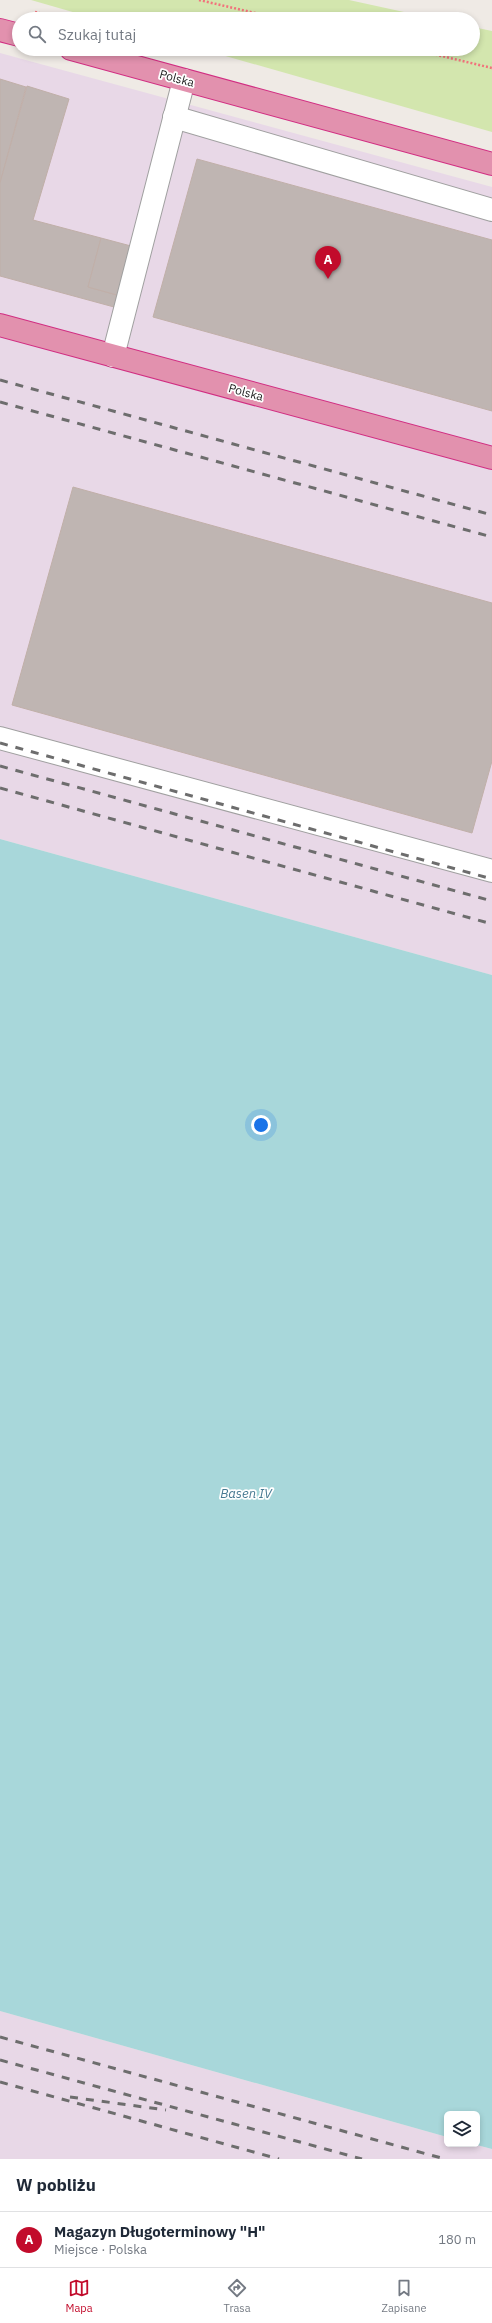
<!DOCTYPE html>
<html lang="pl">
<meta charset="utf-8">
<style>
body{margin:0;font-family:"IBM Plex Sans",sans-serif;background:#f2f2f3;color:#1f2937}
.controls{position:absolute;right:12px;bottom:12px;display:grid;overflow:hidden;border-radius:6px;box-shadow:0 2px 6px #0003}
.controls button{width:36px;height:36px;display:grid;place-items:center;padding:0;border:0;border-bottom:1px solid #e0e1e3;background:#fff;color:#1f2937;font:20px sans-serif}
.you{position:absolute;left:261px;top:1125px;width:14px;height:14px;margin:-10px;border:3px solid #fff;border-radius:50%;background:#1a73e8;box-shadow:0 0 0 6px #1a73e833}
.badge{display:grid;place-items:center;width:26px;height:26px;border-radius:50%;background:#c20b2b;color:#fff;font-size:13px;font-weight:700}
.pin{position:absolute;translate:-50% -33px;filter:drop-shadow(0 1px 2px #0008)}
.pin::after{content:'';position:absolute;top:21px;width:14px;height:12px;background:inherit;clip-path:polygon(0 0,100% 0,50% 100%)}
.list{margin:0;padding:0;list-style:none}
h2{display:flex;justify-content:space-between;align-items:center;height:52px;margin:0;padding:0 16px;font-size:17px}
h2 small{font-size:13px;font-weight:400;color:#747a83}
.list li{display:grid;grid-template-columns:26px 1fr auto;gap:12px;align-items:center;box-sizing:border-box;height:56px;padding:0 16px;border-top:1px solid #e0e1e3}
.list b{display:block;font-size:15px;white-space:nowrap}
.list p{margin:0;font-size:13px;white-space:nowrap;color:#747a83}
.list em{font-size:13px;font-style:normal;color:#747a83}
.icon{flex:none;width:22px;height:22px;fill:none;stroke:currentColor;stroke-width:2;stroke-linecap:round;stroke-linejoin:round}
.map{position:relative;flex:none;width:492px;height:2159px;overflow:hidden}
.search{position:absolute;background:#fff;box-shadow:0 2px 6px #0003;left:12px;right:12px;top:12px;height:44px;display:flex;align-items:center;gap:10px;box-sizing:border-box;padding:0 14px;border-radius:22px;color:#747a83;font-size:15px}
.sheet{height:108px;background:#fff}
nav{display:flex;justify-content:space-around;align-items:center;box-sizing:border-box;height:56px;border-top:1px solid #e0e1e3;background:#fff;font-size:11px;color:#747a83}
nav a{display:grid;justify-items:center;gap:2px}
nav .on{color:#c20b2b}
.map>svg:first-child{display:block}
</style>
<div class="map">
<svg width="492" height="2159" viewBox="0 0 492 2159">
<rect width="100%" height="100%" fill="#efeae5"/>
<g fill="#e8d8e7">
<path d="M 0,53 L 492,187 L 492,975 L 0,839 Z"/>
<path d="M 0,2011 L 447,2137 L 447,2144 L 473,2144 L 492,2149 L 492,2159 L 0,2159 Z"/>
</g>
<g fill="#d3e6ae">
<path d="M 31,0 L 349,0 L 436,19 L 97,19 Z"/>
<path d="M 473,27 L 492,31 L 492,132 L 201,49 L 473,49 Z"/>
</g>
<path fill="#a8d7da" d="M 0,839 L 492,975 L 492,2149 L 473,2144 L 477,2144 L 477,2114 L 447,2114 L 447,2137 L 0,2011 Z"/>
<g fill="#bfb5b2" stroke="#c0afa8">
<path d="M 0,79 L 26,87 L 0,183 Z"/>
<path d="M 27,86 L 69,99 L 33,220 L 101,238 L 88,287 L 117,295 L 114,307 L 0,276 L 0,183 Z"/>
<path d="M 197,159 L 492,240 L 492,411 L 153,317 Z"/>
<path d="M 101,238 L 131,246 L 117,295 L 88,287 Z"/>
<path d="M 73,487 L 492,603 L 492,761 L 472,833 L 12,705 Z"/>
</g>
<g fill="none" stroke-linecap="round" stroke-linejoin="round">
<g stroke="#a0a0a0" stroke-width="24">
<g id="minor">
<path d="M 174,117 L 492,210"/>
<path d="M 113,356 L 184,80"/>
<path d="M 0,738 L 492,871"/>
</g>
</g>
<g stroke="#d12e82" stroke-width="24">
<g id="highway">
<path d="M 0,30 L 19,35"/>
<path d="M 71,49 L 492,164"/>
<path d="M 0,325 L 492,458"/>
</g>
</g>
<g stroke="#f2737c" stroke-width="2.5" stroke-dasharray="2 2" stroke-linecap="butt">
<path d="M 199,0 L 281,19"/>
<path d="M 35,12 L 61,19"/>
<path d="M 412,49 L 492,68"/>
</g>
<use href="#minor" stroke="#fff" stroke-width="22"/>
<use href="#highway" stroke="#e291ae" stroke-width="22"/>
<g stroke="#6d6d6d" stroke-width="3" stroke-dasharray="8 8" stroke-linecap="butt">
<path d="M 0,380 L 492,515"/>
<path d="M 0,402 L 492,537"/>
<path d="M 0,743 L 492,879"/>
<path d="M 0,766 L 492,901"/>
<path d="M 0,788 L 492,924"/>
<path d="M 0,2037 L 445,2159"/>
<path d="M 0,2060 L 362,2159"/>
<path d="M 0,2082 L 279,2159"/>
<path d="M 70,2097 L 166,2110"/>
</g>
</g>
<g text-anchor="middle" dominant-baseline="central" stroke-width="3.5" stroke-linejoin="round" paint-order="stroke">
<g font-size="12" fill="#1f1f1f" stroke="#fff">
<text transform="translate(177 78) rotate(15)">Polska</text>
<text transform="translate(246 392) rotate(15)">Polska</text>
</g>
<g font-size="13" font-style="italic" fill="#477a92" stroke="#fff">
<text x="246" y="1493">Basen IV</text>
</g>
</g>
</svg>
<div class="controls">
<button><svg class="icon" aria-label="layers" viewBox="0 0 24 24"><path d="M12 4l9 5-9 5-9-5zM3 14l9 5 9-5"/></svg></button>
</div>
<div class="you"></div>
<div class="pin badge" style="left:328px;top:279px">A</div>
<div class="search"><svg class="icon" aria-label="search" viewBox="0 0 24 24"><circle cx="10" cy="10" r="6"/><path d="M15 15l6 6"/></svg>Szukaj tutaj</div>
</div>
<section class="sheet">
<h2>W pobliżu<small></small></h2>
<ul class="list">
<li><span class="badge">A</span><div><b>Magazyn Długoterminowy &quot;H&quot;</b><p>Miejsce · Polska</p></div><em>180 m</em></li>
</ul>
</section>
<nav>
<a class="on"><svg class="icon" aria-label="map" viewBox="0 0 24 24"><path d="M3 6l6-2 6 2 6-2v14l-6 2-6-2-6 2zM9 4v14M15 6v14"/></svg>Mapa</a>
<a><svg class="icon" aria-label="directions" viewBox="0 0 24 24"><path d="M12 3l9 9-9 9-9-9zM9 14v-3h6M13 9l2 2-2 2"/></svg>Trasa</a>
<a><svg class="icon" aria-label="saved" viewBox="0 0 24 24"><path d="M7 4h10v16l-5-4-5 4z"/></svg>Zapisane</a>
</nav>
